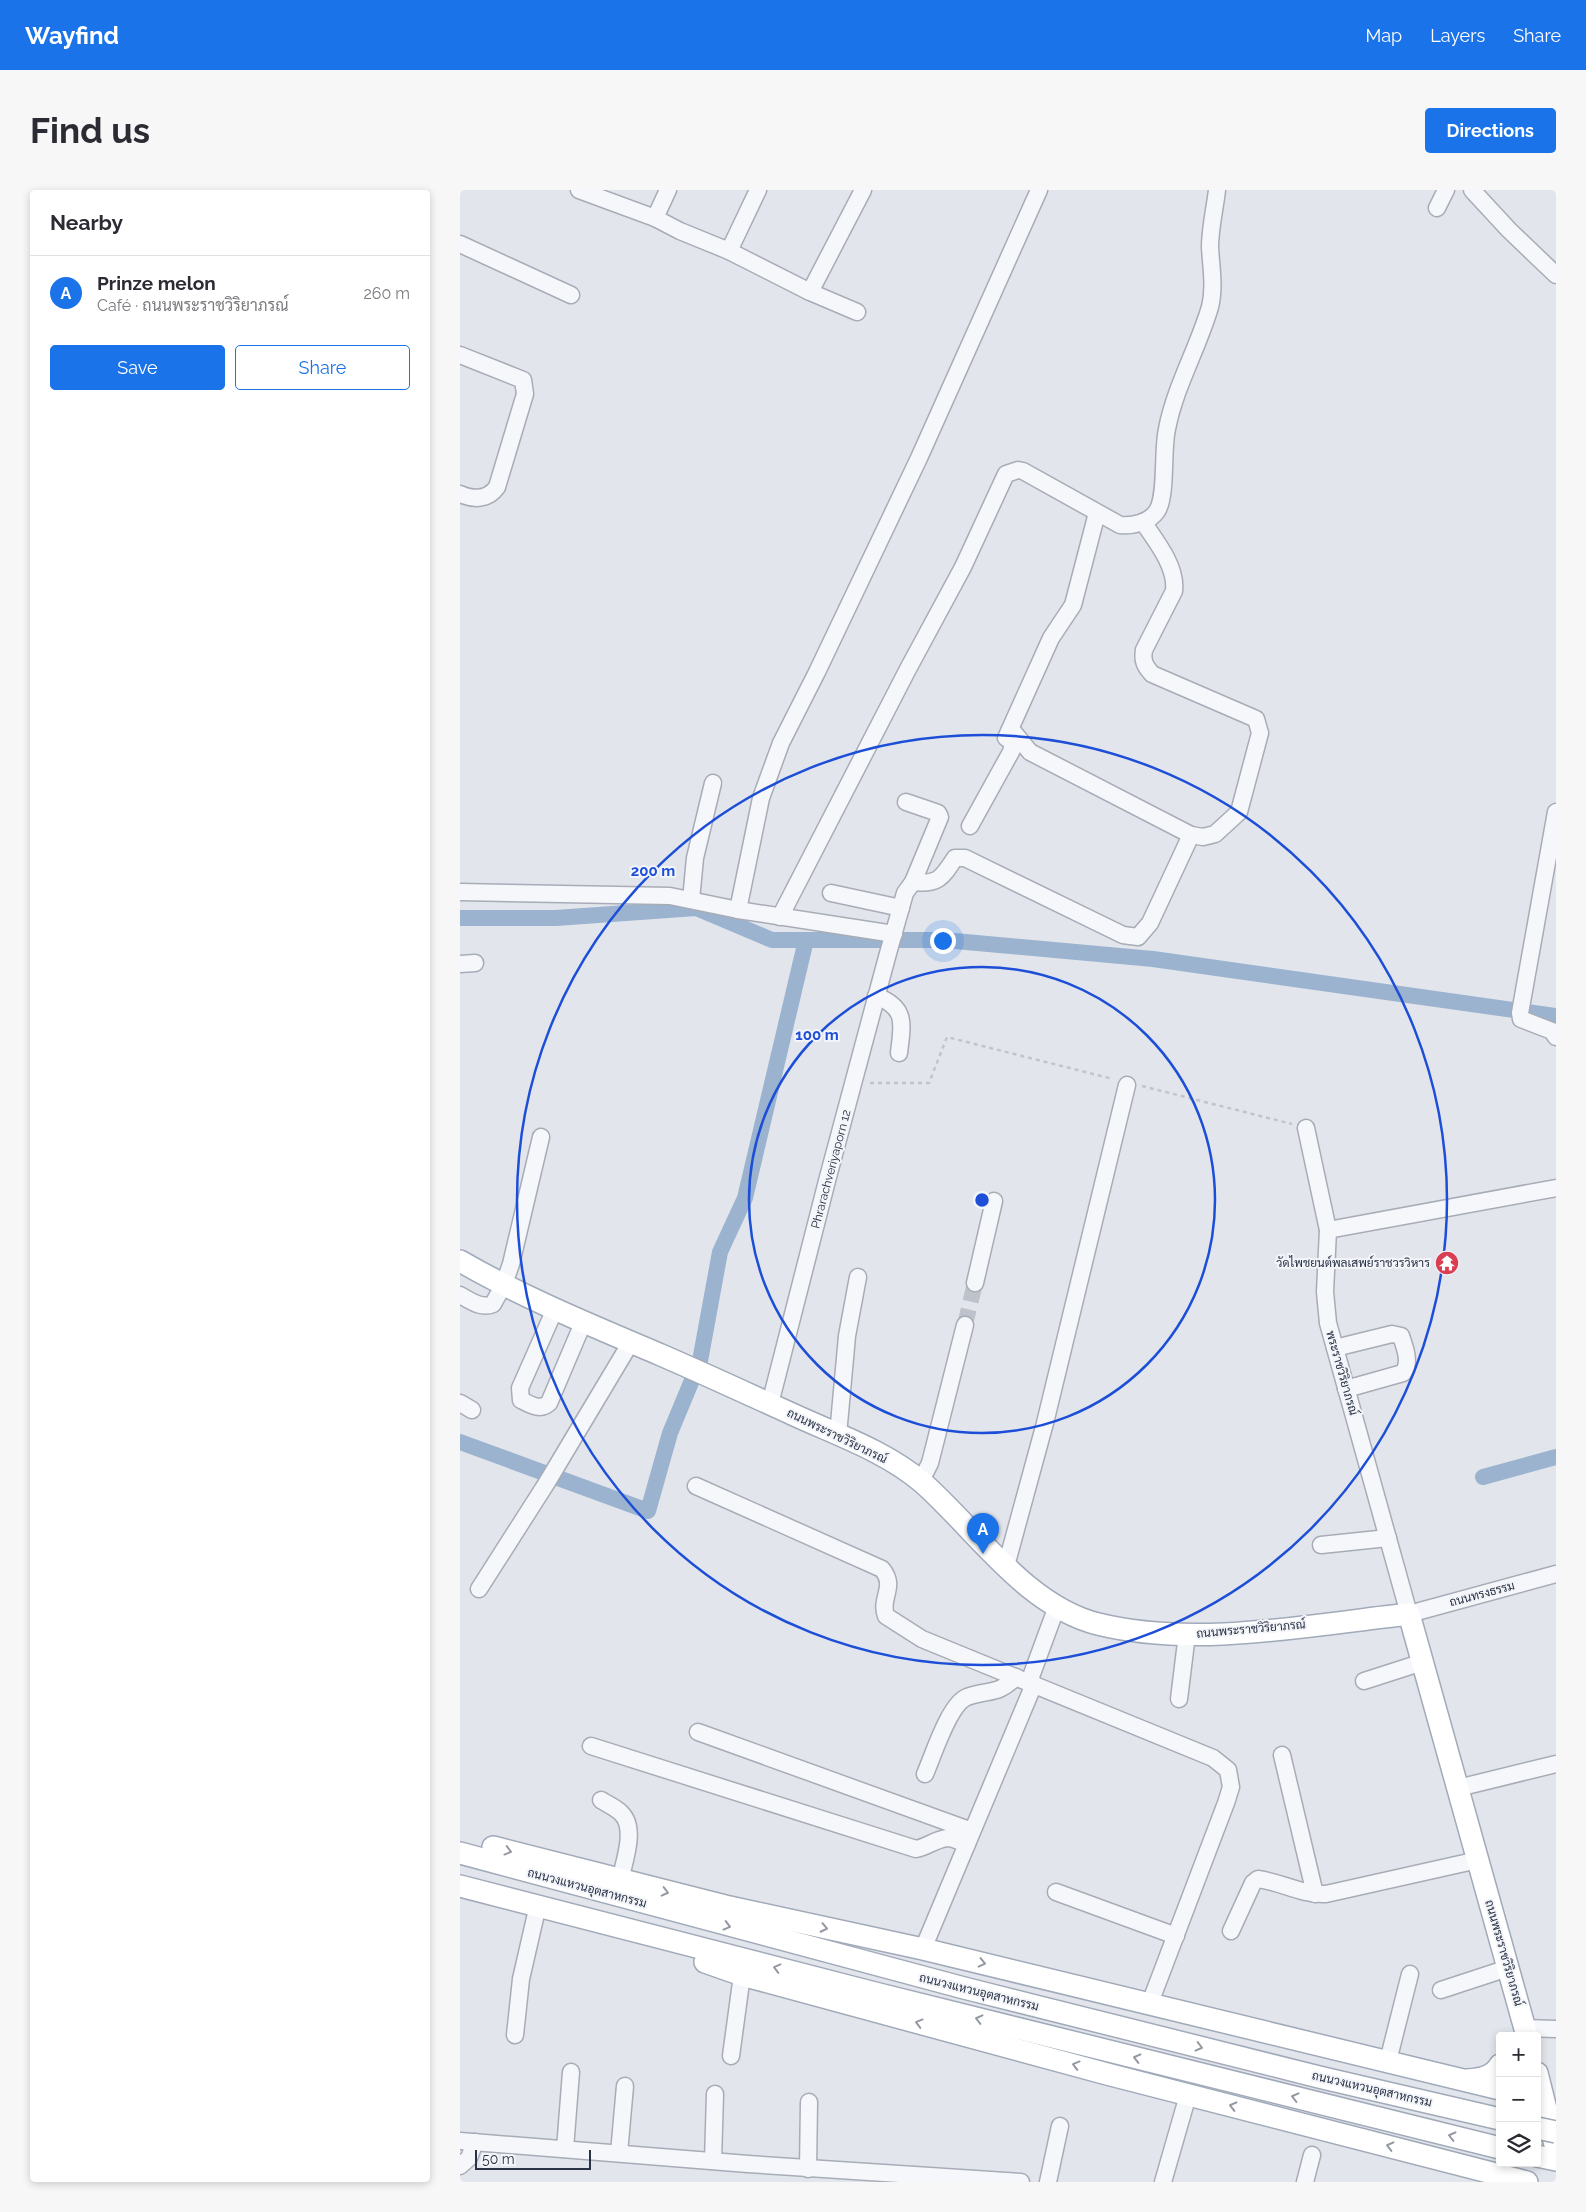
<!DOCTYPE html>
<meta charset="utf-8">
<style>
body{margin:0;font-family:Raleway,Sarabun,sans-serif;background:#f7f7f7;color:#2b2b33}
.controls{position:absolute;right:15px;bottom:15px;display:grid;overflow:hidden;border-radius:5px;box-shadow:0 2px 8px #0003}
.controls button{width:45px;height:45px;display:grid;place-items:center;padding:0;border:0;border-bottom:1px solid #e1e1e2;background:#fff;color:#2b2b33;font:25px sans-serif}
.scale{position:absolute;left:15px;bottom:12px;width:116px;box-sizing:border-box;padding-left:5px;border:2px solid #293246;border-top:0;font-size:14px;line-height:18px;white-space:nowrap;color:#293246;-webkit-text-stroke:4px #f3f5f9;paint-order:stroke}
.you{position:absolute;left:482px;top:750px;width:18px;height:18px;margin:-12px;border:4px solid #fff;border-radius:50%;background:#1a73e8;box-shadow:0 0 0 8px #1a73e833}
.badge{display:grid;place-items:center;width:32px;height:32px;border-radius:50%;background:#1a73e8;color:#fff;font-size:16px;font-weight:700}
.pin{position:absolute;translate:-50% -41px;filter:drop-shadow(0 1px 2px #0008)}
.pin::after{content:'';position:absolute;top:26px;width:18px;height:15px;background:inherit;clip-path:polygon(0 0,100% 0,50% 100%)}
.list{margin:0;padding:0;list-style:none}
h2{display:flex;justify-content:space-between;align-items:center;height:65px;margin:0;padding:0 20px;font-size:21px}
h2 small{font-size:16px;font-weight:400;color:#7c7c81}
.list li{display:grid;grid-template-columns:32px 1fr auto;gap:15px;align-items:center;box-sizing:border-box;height:75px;padding:0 20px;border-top:1px solid #e1e1e2}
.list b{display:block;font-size:19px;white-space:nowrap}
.list p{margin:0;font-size:16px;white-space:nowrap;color:#7c7c81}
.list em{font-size:16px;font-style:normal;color:#7c7c81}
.actions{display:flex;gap:10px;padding:15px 20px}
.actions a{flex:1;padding:11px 0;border:1px solid #1a73e8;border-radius:5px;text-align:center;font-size:18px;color:#1a73e8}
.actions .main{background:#1a73e8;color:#fff}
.icon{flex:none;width:28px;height:28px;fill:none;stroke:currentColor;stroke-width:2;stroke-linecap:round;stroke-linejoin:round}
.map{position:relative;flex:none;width:1096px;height:1992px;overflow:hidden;border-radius:5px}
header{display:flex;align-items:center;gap:30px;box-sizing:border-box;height:70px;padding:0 25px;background:#1a73e8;color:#fff}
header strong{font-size:24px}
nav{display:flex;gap:28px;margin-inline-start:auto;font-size:18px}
.intro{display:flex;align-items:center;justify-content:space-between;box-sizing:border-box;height:120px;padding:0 30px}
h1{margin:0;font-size:35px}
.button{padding:12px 22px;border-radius:5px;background:#1a73e8;color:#fff;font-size:18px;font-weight:700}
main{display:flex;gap:30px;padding:0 30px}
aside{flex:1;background:#fff;border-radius:5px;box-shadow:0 2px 8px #0003}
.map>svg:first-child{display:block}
</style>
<header>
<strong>Wayfind</strong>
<nav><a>Map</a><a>Layers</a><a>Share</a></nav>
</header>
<div class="intro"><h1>Find us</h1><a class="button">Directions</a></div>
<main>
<aside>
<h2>Nearby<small></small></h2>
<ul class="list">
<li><span class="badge">A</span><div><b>Prinze melon</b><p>Café · ถนนพระราชวิริยาภรณ์</p></div><em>260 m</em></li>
</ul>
<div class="actions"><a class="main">Save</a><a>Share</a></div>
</aside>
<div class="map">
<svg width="1096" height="1992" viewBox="0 0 1096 1992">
<rect width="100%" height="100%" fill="#e2e6ec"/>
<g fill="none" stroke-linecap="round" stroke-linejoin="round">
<g stroke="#9bb3cf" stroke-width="16">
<path d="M 0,728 L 96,728 L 236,718 L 312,750 L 484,750 L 693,769 L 1096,826"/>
<path d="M 0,1252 L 188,1321 L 210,1243 L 240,1171 L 260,1062 L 285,1008 L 346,750"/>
<path d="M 1023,1287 L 1096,1267"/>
</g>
<path stroke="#bdc2cb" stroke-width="16" stroke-dasharray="16 8" stroke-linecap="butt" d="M 505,1135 L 515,1093"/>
<g stroke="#a7acb7" stroke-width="19">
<g id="minor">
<path d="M 119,0 L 195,28 L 220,41 L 269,61 L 350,102 L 397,122"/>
<path d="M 1012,0 L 1049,40 L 1096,85"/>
<path d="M 977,18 L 986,0"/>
<path d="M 195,28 L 208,0"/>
<path d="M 0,54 L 111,105"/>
<path d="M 269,61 L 298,0"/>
<path d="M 350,102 L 403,0"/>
<path d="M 0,165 L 63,190 L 65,204 L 37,297 C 28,310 14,310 0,304"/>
<path d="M 546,548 L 591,448 L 613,415 L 637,323"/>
<path d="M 446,612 L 478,623 L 480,627 L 453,692"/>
<path d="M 1096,622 L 1060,823 L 1061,829 L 1092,841 L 1096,847"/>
<path d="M 510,636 L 552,560 L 551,539 L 570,562 L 731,645 L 743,647 L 755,644 L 779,622 L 800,543 L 796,529 L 692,484 C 685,476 682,471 684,460 L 714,401 C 717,377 696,351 683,332"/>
<path d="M 0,702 L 210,706 L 278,720 L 434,744"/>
<path d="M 371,703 L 441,718"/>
<path d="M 231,710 L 235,668 L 253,593"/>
<path d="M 278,720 L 301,608 L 321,553 L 357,482 L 459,268 L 579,0"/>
<path d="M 320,727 L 448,479 L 503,377 L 546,284 L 558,280 L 563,281 L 660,335 C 673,336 689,333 697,321 C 707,306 702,260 707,239 C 715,197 738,158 750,117 C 755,97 751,77 750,57 C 750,38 755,18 757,0"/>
<path d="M 0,774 L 15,773"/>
<path d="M 416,806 C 448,818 442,835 439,863"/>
<path d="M 846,938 L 868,1040 L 865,1102 L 868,1133 L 949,1424 L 1096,1384"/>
<path d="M 868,1040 L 1096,998"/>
<path d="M 515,1093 L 534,1011"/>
<path d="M 0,1105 C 11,1111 21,1119 33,1114 L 44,1094 L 51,1074 L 81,947"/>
<path d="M 95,1119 L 60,1198 L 61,1210 C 71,1215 80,1221 89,1213 L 123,1133"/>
<path d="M 875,1158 L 932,1144 L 941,1146 C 945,1158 951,1172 943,1183 L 886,1199"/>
<path d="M 0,1213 L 12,1220"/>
<path d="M 310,1214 L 368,987 L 427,767 L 445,703 L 453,692 C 478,695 482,688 495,668 L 505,668 L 663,745 L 678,747 L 690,733 L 731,645"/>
<path d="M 378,1245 L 387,1146 L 398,1087"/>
<path d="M 461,1291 L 470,1273 L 505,1135"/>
<path d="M 236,1296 L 422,1379 C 437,1397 419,1408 426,1426 L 462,1449 L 753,1568 L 768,1580 L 771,1597 L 766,1613 L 690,1813"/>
<path d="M 861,1355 L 928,1348"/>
<path d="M 546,1376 L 585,1233 L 667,895"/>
<path d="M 19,1399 L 86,1294 L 171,1152"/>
<path d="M 904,1491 L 963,1472"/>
<path d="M 569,1492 L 597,1416"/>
<path d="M 719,1509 L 727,1444"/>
<path d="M 238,1542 L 512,1641"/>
<path d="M 131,1556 L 456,1659 C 467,1657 476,1649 487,1648 C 493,1648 501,1652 507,1654"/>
<path d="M 822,1565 L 855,1704"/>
<path d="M 465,1584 C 473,1566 489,1514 507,1507 C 529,1499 537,1506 556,1487"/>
<path d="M 998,1598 L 1096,1574"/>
<path d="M 141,1610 C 147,1614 155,1617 161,1623 C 177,1638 164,1671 160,1691"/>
<path d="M 596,1702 L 716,1746"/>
<path d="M 771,1741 L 793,1693 L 798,1689 C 822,1692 841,1705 866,1704 L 1018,1670"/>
<path d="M 463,1759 L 574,1494"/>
<path d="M 981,1800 L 1048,1778"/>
<path d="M 1065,1838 L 1096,1839"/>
<path d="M 55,1845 L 61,1789 L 78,1715"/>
<path d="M 271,1866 L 282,1785"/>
<path d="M 928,1871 L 950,1784"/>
<path d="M 0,1951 L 288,1974 L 561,1992"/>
<path d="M 105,1959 L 111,1882"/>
<path d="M 159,1963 L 165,1896"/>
<path d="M 253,1971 L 255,1904"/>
<path d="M 0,1976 L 9,1968 L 15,1952"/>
<path d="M 348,1979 L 349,1912"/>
<path d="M 588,1992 L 600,1936"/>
<path d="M 703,1992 L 728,1905"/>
<path d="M 845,1992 L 852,1965"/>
</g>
</g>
<g stroke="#a1aab9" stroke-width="24">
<g id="major">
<path d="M 0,1071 C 64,1108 133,1136 201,1165 C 245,1184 288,1204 332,1224 C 375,1244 426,1261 463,1293 C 516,1340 566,1416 638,1434 C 735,1458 850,1435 949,1424 L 1067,1846"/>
<path d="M 33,1657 L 265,1716 L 463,1759 L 1040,1899"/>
<path d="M 0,1663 L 504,1798 L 863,1888 L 1040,1929"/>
<path d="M 0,1696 L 415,1803 L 1040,1958"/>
<path d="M 245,1772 L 282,1785 L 647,1884 L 1067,1992"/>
<path d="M 1077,1883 L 1096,1959"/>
<path d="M 1007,1890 C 1021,1889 1033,1887 1040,1875"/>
<path d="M 1077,1966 L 1096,1970"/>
</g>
</g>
<g stroke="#c1c4cb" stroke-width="2.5" stroke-dasharray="4 4" stroke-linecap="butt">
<path d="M 410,893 L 469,893 L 487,847 L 653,889"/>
<path d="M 682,896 L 832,934"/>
</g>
<use href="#minor" stroke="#f6f7fa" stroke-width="16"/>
<use href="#major" stroke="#fff" stroke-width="21"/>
<g stroke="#a1aab9" stroke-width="24" stroke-linecap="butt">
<path id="major-bridge" d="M 1077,1938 L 1096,1942"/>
</g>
<use href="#major-bridge" stroke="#fff" stroke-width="21"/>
</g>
<defs><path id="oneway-chevron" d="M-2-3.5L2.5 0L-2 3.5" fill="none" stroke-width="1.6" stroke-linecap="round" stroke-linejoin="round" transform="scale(1.25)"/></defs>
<g stroke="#9498a2">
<use href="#oneway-chevron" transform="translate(48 1661) rotate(15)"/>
<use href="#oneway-chevron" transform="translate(205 1702) rotate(14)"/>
<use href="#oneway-chevron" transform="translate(267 1736) rotate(15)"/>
<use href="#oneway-chevron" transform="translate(364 1738) rotate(12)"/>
<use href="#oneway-chevron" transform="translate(522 1773) rotate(13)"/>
<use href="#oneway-chevron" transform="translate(317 1778) rotate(-165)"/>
<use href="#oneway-chevron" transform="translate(519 1829) rotate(-166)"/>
<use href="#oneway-chevron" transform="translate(459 1833) rotate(-165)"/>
<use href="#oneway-chevron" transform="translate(739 1857) rotate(14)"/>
<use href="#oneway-chevron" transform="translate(677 1868) rotate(-166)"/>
<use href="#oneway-chevron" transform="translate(616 1875) rotate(-165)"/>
<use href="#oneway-chevron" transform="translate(835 1907) rotate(-166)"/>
<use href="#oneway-chevron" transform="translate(773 1916) rotate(-166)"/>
<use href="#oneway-chevron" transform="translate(992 1946) rotate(-166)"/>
<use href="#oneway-chevron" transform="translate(930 1956) rotate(-166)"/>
</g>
<g fill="none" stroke="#1d4ed8" stroke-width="2.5">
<circle cx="522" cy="1010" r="233"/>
<circle cx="522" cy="1010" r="465"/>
</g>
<defs>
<g id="temple-disc" transform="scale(1.25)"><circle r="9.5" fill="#da3e52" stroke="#f3f5f9"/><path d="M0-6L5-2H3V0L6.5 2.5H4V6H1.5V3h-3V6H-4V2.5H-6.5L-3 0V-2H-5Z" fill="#fff"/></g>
</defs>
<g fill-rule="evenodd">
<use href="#temple-disc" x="987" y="1073"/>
</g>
<g text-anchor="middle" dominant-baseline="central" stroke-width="4" stroke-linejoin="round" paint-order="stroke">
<g font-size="12" fill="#293246" stroke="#f3f5f9">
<text transform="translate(371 979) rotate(-75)">Phrarachveriyaporn 12</text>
<text transform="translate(882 1183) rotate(74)">พระราชวิริยาภรณ์</text>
<text transform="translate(377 1246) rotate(26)">ถนนพระราชวิริยาภรณ์</text>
<text transform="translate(1022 1404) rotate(-15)">ถนนทรงธรรม</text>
<text transform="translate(791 1439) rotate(-5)">ถนนพระราชวิริยาภรณ์</text>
<text transform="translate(127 1698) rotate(15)">ถนนวงแหวนอุตสาหกรรม</text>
<text transform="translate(1044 1763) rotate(74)">ถนนพระราชวิริยาภรณ์</text>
<text transform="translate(519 1802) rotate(14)">ถนนวงแหวนอุตสาหกรรม</text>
<text transform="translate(912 1899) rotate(13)">ถนนวงแหวนอุตสาหกรรม</text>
</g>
<g font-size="12" fill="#293246" stroke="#f3f5f9" text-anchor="end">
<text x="970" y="1073">วัดไพชยนต์พลเสพย์ราชวรวิหาร</text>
</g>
</g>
<circle cx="522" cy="1010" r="8" fill="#1d4ed8" stroke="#f3f5f9" stroke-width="2.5"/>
<g font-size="15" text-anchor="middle" font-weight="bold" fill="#1d4ed8" stroke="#f3f5f9" stroke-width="4" stroke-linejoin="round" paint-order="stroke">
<text x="193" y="686">200 m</text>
<text x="357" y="850">100 m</text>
</g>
</svg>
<div class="controls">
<button>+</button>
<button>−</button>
<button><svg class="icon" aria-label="layers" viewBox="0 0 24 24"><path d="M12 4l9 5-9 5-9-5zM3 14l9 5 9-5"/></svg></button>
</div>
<div class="scale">50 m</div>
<div class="you"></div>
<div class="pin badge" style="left:523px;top:1364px">A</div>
</div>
</main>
